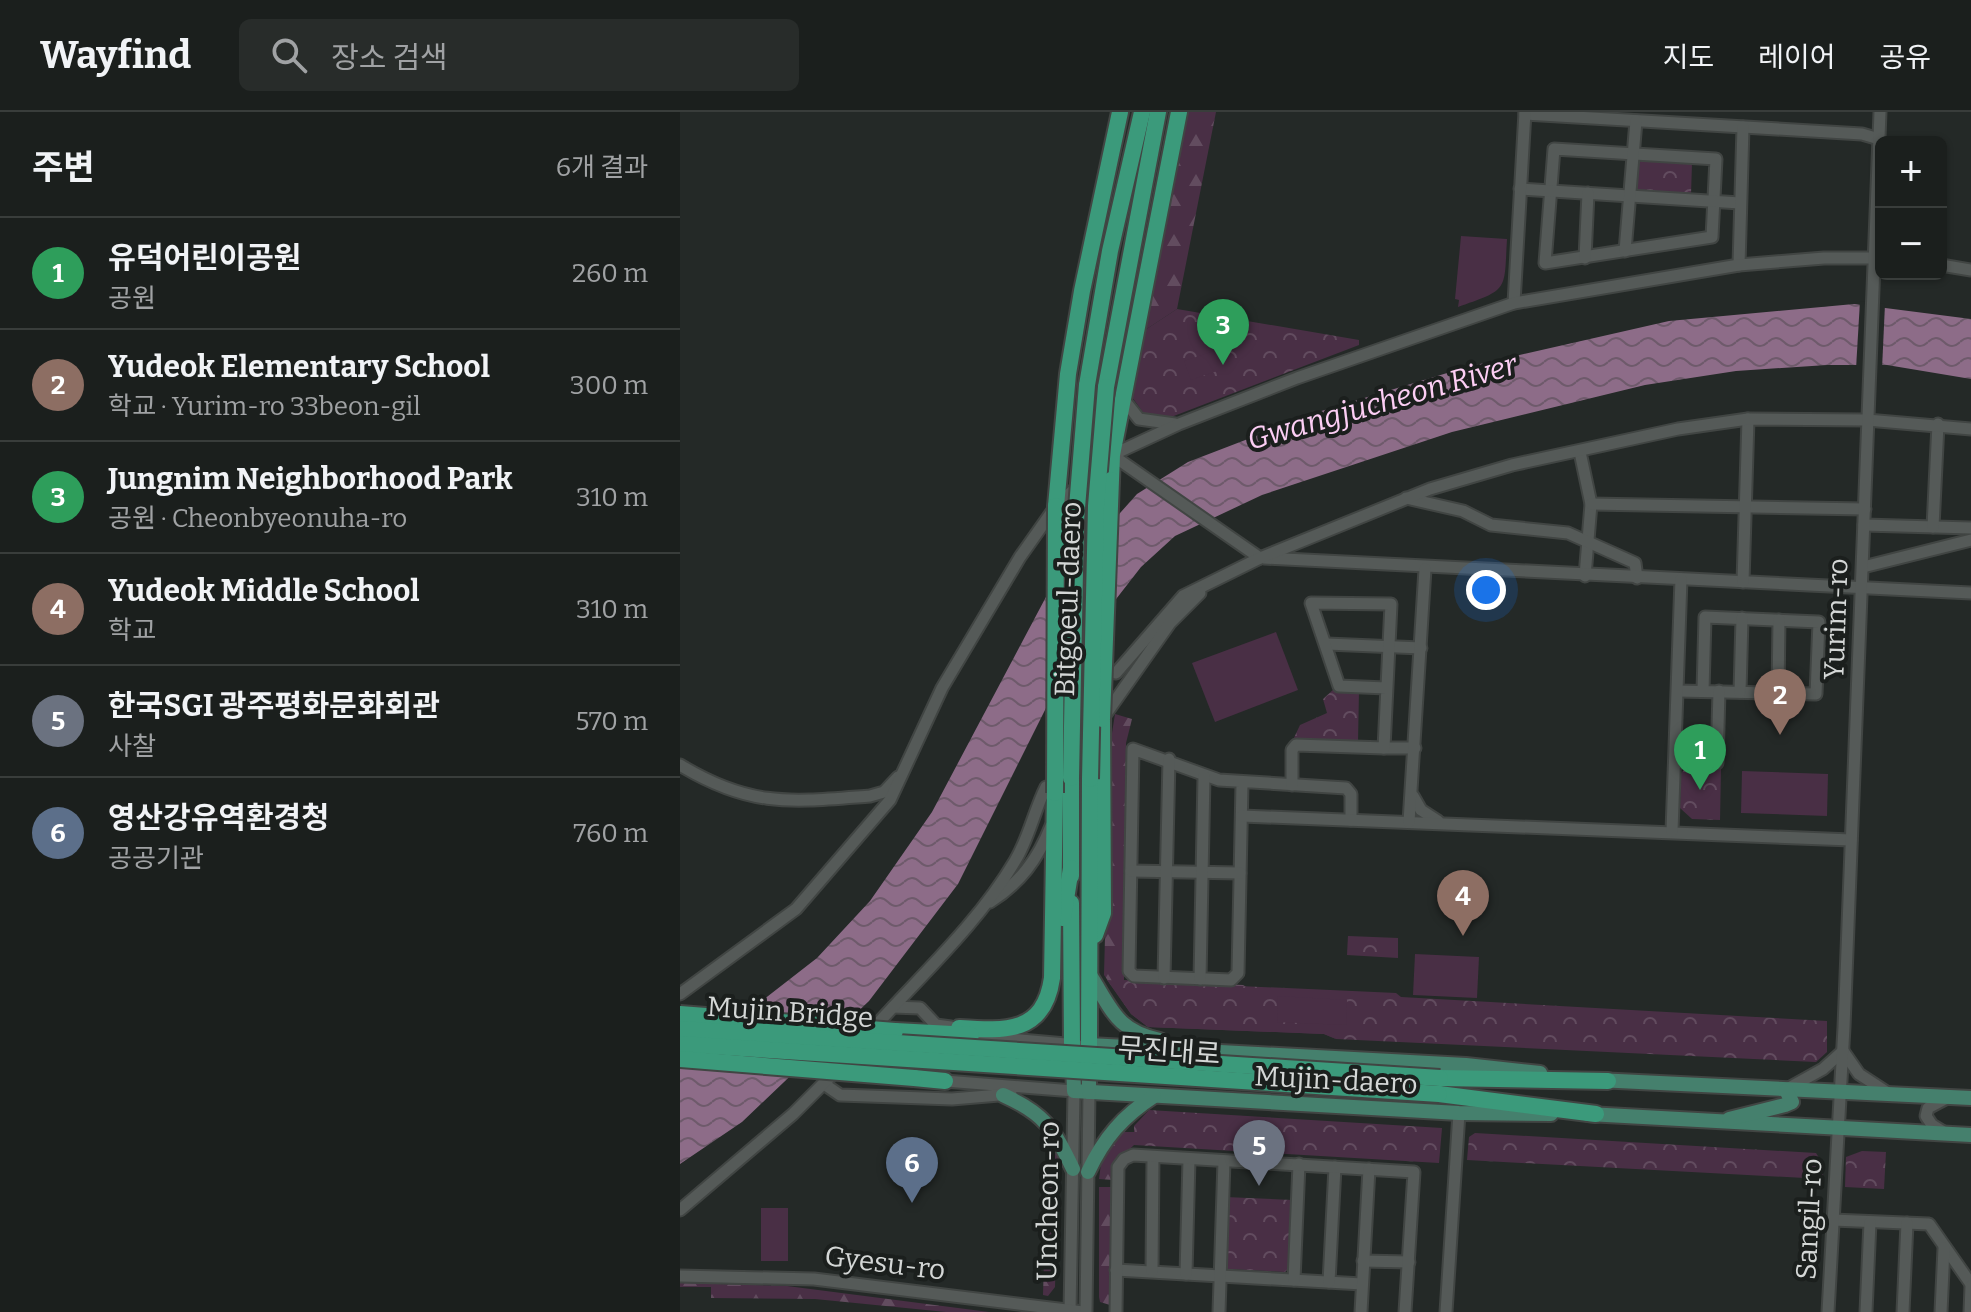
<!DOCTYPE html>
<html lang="ko">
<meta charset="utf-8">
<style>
body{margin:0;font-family:Bitter,"Noto Sans KR",serif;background:#282c2a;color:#f1f3f6}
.controls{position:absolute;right:24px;top:24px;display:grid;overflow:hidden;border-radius:12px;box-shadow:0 2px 6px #0004}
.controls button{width:72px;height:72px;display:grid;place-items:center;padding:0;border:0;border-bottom:2px solid #393d3b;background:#1b1f1d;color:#f1f3f6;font:40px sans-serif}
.you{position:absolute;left:806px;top:478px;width:28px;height:28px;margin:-20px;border:6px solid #fff;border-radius:50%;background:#1a73e8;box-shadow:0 0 0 12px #1a73e833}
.badge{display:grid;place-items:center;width:52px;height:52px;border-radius:50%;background:#f888eb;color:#fff;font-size:26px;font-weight:700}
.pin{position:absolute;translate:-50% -66px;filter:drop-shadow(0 2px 4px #0008)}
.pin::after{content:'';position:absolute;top:42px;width:28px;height:24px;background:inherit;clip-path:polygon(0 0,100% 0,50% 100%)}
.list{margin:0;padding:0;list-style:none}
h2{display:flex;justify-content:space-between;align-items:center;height:104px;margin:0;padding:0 32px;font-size:34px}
h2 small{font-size:26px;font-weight:400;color:#a0a2a4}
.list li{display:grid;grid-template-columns:52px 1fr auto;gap:24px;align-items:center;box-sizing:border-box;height:112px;padding:0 32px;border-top:2px solid #393d3b}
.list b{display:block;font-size:30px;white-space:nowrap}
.list p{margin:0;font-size:26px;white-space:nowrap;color:#a0a2a4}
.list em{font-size:26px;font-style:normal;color:#a0a2a4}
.icon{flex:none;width:44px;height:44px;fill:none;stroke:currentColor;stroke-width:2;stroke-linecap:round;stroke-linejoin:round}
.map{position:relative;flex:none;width:1291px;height:1200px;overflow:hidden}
header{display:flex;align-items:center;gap:48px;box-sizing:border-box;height:112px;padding:0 40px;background:#1b1f1d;border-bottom:2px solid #393d3b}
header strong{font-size:38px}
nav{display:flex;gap:44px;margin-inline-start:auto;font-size:28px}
.search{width:560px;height:72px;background:#282c2a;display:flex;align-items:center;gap:20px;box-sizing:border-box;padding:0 28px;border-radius:12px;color:#a0a2a4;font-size:30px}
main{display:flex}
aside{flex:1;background:#1b1f1d}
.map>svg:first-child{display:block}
</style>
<header>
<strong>Wayfind</strong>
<div class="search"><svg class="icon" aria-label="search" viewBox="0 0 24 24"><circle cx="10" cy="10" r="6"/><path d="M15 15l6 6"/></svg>장소 검색</div>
<nav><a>지도</a><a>레이어</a><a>공유</a></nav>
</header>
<main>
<aside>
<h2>주변<small>6개 결과</small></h2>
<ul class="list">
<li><span class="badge" style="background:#2e9e5b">1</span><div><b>유덕어린이공원</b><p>공원</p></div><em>260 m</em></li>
<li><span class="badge" style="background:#8d6e63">2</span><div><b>Yudeok Elementary School</b><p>학교 · Yurim-ro 33beon-gil</p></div><em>300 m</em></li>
<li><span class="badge" style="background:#2e9e5b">3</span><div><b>Jungnim Neighborhood Park</b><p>공원 · Cheonbyeonuha-ro</p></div><em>310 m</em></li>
<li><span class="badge" style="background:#8d6e63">4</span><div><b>Yudeok Middle School</b><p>학교</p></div><em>310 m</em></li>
<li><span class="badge" style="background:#6b7280">5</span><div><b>한국SGI 광주평화문화회관</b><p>사찰</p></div><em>570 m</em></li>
<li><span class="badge" style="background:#5c6f8a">6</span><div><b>영산강유역환경청</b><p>공공기관</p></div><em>760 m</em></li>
</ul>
</aside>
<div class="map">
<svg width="1291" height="1200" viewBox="0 0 1291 1200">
<defs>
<pattern id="forest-firs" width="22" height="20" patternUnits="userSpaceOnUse" patternTransform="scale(2)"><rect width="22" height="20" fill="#492f45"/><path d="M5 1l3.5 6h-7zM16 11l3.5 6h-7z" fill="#624c5f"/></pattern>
<pattern id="park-crowns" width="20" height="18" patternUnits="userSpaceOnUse" patternTransform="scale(2)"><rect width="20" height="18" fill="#492f45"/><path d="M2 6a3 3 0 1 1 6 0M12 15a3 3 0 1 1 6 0" fill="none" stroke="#624c5f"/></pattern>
<pattern id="water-waves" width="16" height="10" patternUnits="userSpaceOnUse" patternTransform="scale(2)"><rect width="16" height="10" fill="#8d6c88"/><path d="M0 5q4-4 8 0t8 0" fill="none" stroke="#6e5a6b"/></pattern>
</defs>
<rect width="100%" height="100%" fill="#242927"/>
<g fill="url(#forest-firs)">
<path d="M 503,0 L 536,0 L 497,197 L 462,220 L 477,139 L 484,129 L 482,108 Z"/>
<path d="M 435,602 L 452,607 L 446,631 L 444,868 L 563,873 L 656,927 L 644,922 L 468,915 L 451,902 L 424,863 L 430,634 Z"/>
<path d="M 439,1020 L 454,1020 L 454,1033 L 436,1050 L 433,1068 L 419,1067 L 422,1044 Z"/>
<path d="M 370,1023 L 379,1041 L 375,1175 L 368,1184 L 363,1183 L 367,1041 L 360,1030 Z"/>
<path d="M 419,1075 L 432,1075 L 430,1193 L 420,1190 L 419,1185 Z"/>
<path d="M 0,1171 L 107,1174 L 309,1200 L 266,1200 L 135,1187 L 31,1186 L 31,1175 L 0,1175 Z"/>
</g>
<g fill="url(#park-crowns)">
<path d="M 960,46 L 1012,50 L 1011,83 L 960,80 L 956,76 Z"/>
<path d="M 497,197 L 679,228 L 679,233 L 486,307 L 467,306 L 452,285 L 462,220 Z"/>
<path d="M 654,577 L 679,578 L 678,629 L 613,628 L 620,613 L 647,601 L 643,587 Z"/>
<path d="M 1006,655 L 1041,656 L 1040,708 L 1012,707 L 1000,696 L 1001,661 Z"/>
<path d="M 668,824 L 718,826 L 718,846 L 667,843 Z"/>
<path d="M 427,868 L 716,881 L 721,885 L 1147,909 L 1147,940 L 1136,950 L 656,927 L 644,922 L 468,915 L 451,902 Z"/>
<path d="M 469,998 L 762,1016 L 759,1051 L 454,1033 L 454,1014 Z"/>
<path d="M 795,1021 L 1136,1041 L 1143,1052 L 1143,1067 L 787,1048 L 789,1025 Z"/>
<path d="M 1182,1039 L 1206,1040 L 1204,1077 L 1165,1075 L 1166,1045 Z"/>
<path d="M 545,1085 L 612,1088 L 609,1156 L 605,1160 L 546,1157 L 543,1154 Z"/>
</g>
<g fill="#492f45">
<path d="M 781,124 L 827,127 C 824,180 829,177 778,195 L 779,188 L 775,187 Z"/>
<path d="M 537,238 L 543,257 L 511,268 L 504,249 Z"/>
<path d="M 596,520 L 618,578 L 535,610 L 512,551 Z"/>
<path d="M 1062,659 L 1148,662 L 1147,704 L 1061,701 Z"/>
<path d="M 735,842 L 799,845 L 797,886 L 733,883 Z"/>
<path d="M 598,884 L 667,888 L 666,913 L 597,910 Z"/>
<rect x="81" y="1096" width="27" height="53"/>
</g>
<path fill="url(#water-waves)" d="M 1174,192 L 1291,207 L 1291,267 L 1207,253 L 1147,253 L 1056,259 L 965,273 L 772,320 L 582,383 L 495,424 L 461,455 L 426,500 L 368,592 L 278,772 L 189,889 L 62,1010 L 0,1052 L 0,935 L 79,891 L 137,846 L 190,789 L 252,700 L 367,483 L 457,382 L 508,350 L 638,300 L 787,255 L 989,209 Z"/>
<path fill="#242927" d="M 1180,189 L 1205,192 L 1202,257 L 1176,257 Z"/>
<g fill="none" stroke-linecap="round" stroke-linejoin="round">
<g stroke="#414543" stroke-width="15">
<g id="minor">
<path d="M 845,2 L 1182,22 L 1199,27"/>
<path d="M 874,37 L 1036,47 L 1032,125 L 865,151 Z"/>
<path d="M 840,77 L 1060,91"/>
<path d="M 945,139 L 956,9"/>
<path d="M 905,146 L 908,81"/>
<path d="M 1059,153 L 1063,15"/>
<path d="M 1261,153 L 1291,158"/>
<path d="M 834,191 L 845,0"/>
<path d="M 444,288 L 459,307 L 495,312"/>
<path d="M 900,340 L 911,392 L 905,464"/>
<path d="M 432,343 L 580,446"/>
<path d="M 726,386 L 783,399 L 811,413 L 888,421 L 955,451 L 957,466"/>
<path d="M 911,392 L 1185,397"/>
<path d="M 1184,413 L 1291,416"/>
<path d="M 1253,415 L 1258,312"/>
<path d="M 584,446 L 1291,481"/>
<path d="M 1183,455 L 1291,428"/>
<path d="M 1063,470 L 1068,307"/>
<path d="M 647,532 L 741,536"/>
<path d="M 436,561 L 503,484 L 580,446 L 750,377 L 832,353 L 998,317 L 1068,307 L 1187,308 L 1291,317"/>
<path d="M 998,579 L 1136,582 L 1139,510 L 1025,505 L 1023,579"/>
<path d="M 1060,580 L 1062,506"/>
<path d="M 1098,581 L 1099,508"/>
<path d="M 423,606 L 490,511 L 520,481"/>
<path d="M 704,636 L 735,636"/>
<path d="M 995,650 L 1037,651 L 1039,579"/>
<path d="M 0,653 C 71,696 111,690 190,684 L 204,680 L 218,665"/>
<path d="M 562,672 L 558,861 L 551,868 L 454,864 L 449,859 L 453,637 L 539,668 L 666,676 L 671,682 L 671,708"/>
<path d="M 612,673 L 612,638 L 616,633 L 704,636 L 711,492 L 631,491 L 659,574 L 706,576"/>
<path d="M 733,684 L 741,698 L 758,709"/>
<path d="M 562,704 L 1171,728"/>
<path d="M 729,710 L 745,457"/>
<path d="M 992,719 L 1001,467"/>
<path d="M 451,759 L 560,761"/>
<path d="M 310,790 C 340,771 358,747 371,714"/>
<path d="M 484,866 L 489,647"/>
<path d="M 520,867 L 524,664"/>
<path d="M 0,882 L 116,797 L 210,688 L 262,576 L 340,445 L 376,394 L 432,343 L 499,312 L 617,266 L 834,191 L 1059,153 L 1144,146 L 1201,146"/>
<path d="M 213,895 L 240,896 L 256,913 L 271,915"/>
<path d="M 191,919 C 240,864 297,813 335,749 C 349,726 354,699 366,675"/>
<path d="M 286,923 L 397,933"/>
<path d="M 1163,939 L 1179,962 L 1208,981"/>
<path d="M 265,969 L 394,979 L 390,1200"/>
<path d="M 144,972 L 160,983 L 272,987 L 331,982"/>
<path d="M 1107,977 L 1143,957 L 1163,939"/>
<path d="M 1265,987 L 1248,996 L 1246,1004 L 1252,1013 L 1265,1021"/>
<path d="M 0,1098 L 113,1002 L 159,956"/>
<path d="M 1153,1108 L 1249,1112 L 1291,1172"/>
<path d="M 683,1149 L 729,1150"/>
<path d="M 436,1158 L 682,1172"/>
<path d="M 472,1159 L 473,1045"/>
<path d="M 506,1162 L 509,1047"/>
<path d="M 0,1164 L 134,1167 L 403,1200"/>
<path d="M 614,1168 L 619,1052"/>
<path d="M 649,1170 L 655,1055"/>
<path d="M 406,1200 L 409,980"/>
<path d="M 436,1200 L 438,1055 L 444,1047 L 453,1043 L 734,1060 L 725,1200"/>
<path d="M 539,1200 L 544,1049"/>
<path d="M 681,1200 L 689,1057"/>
<path d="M 766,1200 L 779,1001"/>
<path d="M 1148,1200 L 1164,915 L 1200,0"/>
<path d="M 1186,1200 L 1190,1110"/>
<path d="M 1223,1200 L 1227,1111"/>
<path d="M 1261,1200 L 1264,1136"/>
<path d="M 1290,1200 L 1291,1174"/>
</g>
</g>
<g stroke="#414543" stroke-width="18">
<g id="major">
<path d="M 410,863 C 432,898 437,919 480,928"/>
<path d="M 393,950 L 394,979 L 779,1001 L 871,1002"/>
<path d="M 917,968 L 1291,986"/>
<path d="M 409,980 L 409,933 L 786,953 L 860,961"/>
<path d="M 323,983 C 365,1002 373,1016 393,1057"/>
<path d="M 908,1002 L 1291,1023"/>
<path d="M 1049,1007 L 1105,993 L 1112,990 L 1106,978"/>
<path d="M 408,1060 C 424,1026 443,1004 474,984"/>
</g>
</g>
<g stroke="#414543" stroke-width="20">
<g id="highway">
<path d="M 407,273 L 430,139 L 462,0"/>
<path d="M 426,275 L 478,0"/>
<path d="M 431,368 L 432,343 L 499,0"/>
<path d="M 376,394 L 388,262 L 402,179 L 440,0"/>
<path d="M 391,666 L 391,764"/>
<path d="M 391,791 L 392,933"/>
<path d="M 383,806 L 391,756"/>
<path d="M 415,823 L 423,801 L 422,607"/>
<path d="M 279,916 C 325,919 364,922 372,866 L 375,681"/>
<path d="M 215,919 L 291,923"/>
<path d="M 409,933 L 410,667"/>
<path d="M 234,966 L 265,969"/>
<path d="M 760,966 L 928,969"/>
<path d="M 759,982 L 916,1002"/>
</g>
</g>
<use href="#minor" stroke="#555a58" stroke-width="11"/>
<use href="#major" stroke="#45806d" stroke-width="14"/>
<use href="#highway" stroke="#3b9a7b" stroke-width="16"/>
<g stroke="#414543" stroke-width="20" stroke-linecap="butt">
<g id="highway-bridge">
<path d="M 422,607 L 431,368"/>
<path d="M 391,666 L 396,408 L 407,273"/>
<path d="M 410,667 L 416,394 L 426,275"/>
<path d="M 375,681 L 376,394"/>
<path d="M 0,902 L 215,919"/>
<path d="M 0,917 L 760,966"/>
<path d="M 0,932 L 759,982"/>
<path d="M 0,947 L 234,966"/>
</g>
</g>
<use href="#highway-bridge" stroke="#3b9a7b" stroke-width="16"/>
</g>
<g text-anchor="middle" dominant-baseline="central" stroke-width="8" stroke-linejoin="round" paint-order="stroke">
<g font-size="28" fill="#d4d7d6" stroke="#1b1f1d">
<text transform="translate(388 487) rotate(-88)">Bitgoeul-daero</text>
<text transform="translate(1156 507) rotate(-88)">Yurim-ro</text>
<text transform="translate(110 900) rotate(4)">Mujin Bridge</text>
<text transform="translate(489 939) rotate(4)">무진대로</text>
<text transform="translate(656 968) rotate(3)">Mujin-daero</text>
<text transform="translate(368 1089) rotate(-89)">Uncheon-ro</text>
<text transform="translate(1129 1107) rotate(-87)">Sangil-ro</text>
<text transform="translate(205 1151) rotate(7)">Gyesu-ro</text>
</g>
<g font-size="30" font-style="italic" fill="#fccef4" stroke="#1b1f1d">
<text transform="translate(702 290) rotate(-16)">Gwangjucheon River</text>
</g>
</g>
</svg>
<div class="controls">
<button>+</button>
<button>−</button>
</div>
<div class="you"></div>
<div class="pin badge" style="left:1020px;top:678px;background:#2e9e5b">1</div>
<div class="pin badge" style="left:1100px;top:623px;background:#8d6e63">2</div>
<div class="pin badge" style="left:543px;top:253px;background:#2e9e5b">3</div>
<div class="pin badge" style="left:783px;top:824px;background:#8d6e63">4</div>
<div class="pin badge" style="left:579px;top:1074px;background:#6b7280">5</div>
<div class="pin badge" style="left:232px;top:1091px;background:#5c6f8a">6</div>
</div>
</main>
